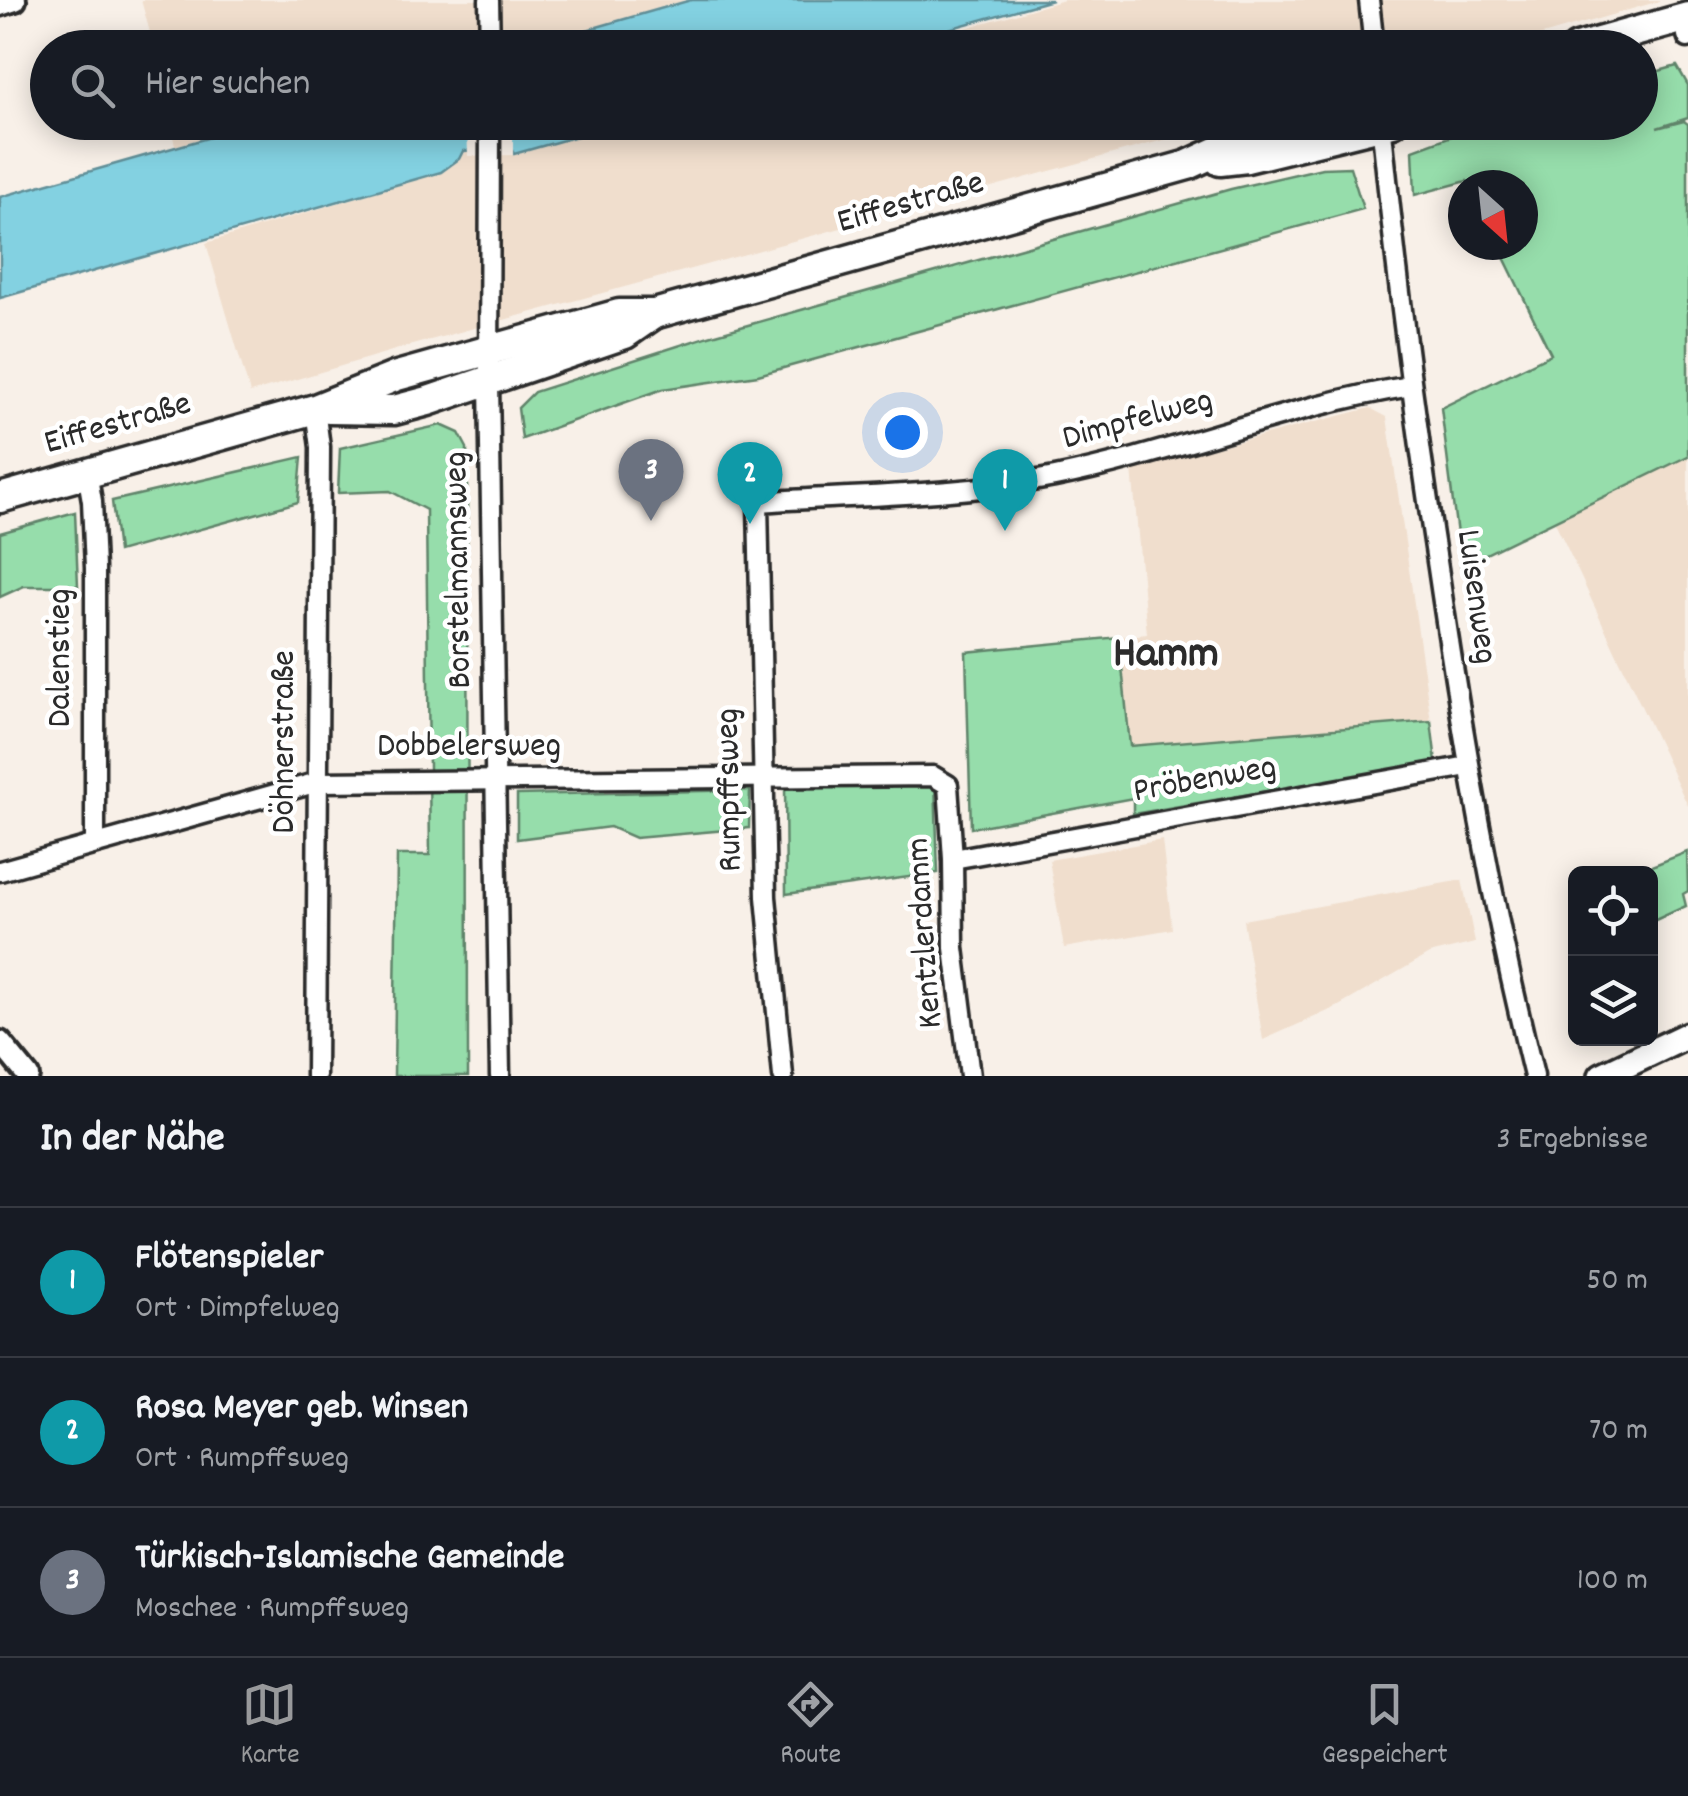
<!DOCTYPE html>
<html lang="de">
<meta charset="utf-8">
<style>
body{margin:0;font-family:Dekko,sans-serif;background:#242831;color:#f1f3f6}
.controls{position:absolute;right:30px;bottom:30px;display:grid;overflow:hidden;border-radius:15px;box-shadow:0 5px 25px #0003}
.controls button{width:90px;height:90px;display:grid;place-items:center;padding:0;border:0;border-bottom:2px solid #363941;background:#171b24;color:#f1f3f6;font:50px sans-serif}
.compass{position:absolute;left:1448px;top:170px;width:90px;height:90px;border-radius:50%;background:#171b24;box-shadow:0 5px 25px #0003;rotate:153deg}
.you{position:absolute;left:902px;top:432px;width:35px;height:35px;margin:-25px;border:8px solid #fff;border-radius:50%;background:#1a73e8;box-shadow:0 0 0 15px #1a73e833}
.badge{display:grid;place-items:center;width:65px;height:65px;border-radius:50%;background:#98999b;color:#fff;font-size:32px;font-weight:700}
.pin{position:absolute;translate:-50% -82px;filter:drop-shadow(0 2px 5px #0008)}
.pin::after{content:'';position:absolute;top:52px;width:35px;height:30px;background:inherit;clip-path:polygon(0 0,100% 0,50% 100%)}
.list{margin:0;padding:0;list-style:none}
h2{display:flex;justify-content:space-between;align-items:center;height:130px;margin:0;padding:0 40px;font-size:42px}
h2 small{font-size:32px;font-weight:400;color:#9ea1a6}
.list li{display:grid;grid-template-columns:65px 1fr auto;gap:30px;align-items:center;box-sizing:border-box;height:150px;padding:0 40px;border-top:2px solid #363941}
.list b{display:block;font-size:38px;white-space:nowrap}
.list p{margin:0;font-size:32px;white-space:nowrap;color:#9ea1a6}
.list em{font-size:32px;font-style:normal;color:#9ea1a6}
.icon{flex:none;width:55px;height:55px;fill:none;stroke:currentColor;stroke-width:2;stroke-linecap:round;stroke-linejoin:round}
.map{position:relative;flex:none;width:1688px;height:1076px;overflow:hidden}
.search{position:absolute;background:#171b24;box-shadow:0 5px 25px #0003;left:30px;right:30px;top:30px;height:110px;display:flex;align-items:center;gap:25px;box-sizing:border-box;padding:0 35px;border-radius:55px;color:#9ea1a6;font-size:38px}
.sheet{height:580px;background:#171b24}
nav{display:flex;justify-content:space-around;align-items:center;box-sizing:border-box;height:140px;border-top:2px solid #363941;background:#171b24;font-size:28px;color:#9ea1a6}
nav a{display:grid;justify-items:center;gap:5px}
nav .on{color:#98999b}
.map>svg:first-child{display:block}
</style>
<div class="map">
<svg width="1688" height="1076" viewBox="0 0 1688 1076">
<rect width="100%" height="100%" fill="#f8f0e8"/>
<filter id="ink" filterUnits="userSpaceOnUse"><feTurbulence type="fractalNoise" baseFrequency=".01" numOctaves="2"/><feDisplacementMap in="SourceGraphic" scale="20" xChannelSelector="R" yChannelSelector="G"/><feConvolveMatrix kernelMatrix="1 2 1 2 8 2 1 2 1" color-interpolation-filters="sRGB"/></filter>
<g filter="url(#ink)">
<g fill="#f0decd">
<path d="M 141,0 L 691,0 L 527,48 L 154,47 Z"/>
<path d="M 1064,0 L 1663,0 L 1501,47 L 895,48 Z"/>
<path d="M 170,123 L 257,123 L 175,146 Z"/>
<path d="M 627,123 L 1226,123 L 412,345 L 250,393 L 206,243 L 441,172 L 459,159 L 463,151 L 511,148 L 515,154 Z"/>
<path d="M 1370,408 L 1387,417 L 1431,721 L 1130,746 L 1119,637 L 1147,634 L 1132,469 Z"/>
<path d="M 1688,456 L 1688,806 L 1555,522 Z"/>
<path d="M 1162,840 L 1172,929 L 1064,948 L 1049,860 Z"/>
<path d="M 1462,880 L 1475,943 L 1429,954 L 1337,1007 L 1263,1040 L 1243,920 Z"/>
</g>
<g fill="#96ddab" stroke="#60846b" stroke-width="2.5">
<path d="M 1677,66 L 1688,85 L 1688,118 L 1657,128 L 1684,121 L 1688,124 L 1688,456 L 1461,566 L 1441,408 L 1551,354 L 1498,245 L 1523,245 L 1523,185 L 1469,185 L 1467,181 L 1415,195 L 1413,150 L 1487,123 L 1640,122 L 1641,76 Z"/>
<path d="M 1350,167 L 1363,209 L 758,375 L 663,389 L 522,439 L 518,408 L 534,392 L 709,336 L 1231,189 L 1322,168 Z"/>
<path d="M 441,425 L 459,433 L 467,448 L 468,1076 L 394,1076 L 397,855 L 430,855 L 426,510 L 390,491 L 338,493 L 340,448 Z"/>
<path d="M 302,457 L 298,502 L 118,552 L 112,501 Z"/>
<path d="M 75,512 L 78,586 L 24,586 L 0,597 L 0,533 Z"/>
<path d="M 1119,637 L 1130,746 L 1431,721 L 1436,762 L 1133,814 L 1133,798 L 971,828 L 966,652 Z"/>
<path d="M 935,781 L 938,873 L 786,894 L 785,785 Z"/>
<path d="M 750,790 L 749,828 L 635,838 L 610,827 L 517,839 L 517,795 Z"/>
<path d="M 1687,852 L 1688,891 L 1683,894 L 1686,906 L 1651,922 L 1650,874 L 1634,873 Z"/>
</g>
<g fill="#83d1e1" stroke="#608f98" stroke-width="2.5">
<path d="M 691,0 L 1052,0 L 884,47 L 527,47 Z"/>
<path d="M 260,123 L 624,123 L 514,154 L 511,148 L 463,151 L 459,159 L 441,172 L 0,298 L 0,197 Z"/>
</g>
<path fill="#f8f0e8" d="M 467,123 L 513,123 L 513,155 L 468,156 Z"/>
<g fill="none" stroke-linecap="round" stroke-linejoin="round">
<g stroke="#2b2b2b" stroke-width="25">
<g id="minor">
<path d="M 489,0 L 490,48"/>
<path d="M 1369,0 L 1374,48"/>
<path d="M 1687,35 L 1688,38"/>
<path d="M 490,122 L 489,382 L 500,1076"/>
<path d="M 1381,122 C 1396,272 1415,420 1438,568 C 1463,739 1492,908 1534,1076"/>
<path d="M 315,409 L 320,447 L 316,1076"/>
<path d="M 87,472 L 92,501 L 95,568 L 95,843"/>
<path d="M 953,859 L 1468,766"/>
<path d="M 0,871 L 318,782 L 933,776 L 948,785 L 953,859 L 954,948 L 970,1076"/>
<path d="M 783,1076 L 766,897 L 758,502 C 857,495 957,496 1055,477 C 1175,453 1289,405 1411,386"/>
</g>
</g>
<g stroke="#2b2b2b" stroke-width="28">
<g id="tertiary">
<path d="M 0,5 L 15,0"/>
<path d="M 0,1042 L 28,1076"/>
</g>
</g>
<g stroke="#2b2b2b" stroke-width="32">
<path id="secondary" d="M 1602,1076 L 1688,1035"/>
</g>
<g stroke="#2b2b2b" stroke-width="35">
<g id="primary">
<path d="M 1577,48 L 1688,17"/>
<path d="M 1220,161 L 1247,158 L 1393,122"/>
<path d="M 329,409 L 394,410 L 428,401 L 625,334 L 654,314"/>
<path d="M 0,498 L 315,409 L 397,376 L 619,314 L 654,314 L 1188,165 L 1242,140 L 1306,122"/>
</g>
</g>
<use href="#minor" stroke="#fff" stroke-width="18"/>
<use href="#tertiary" stroke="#fff" stroke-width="20"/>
<use href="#secondary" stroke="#fff" stroke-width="25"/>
<use href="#primary" stroke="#fff" stroke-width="28"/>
</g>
</g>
<g text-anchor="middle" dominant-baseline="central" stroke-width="9" stroke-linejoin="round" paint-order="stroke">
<g font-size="35" fill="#2b2b2b" stroke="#fff">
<text transform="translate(911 204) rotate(-16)">Eiffestraße</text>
<text transform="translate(1138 421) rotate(-15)">Dimpfelweg</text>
<text transform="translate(118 425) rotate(-16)">Eiffestraße</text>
<text transform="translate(460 570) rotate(-91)">Borstelmannsweg</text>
<text transform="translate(1475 597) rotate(82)">Luisenweg</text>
<text transform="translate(62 658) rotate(-90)">Dalenstieg</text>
<text transform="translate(286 742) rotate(-90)">Döhnerstraße</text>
<text x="469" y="748">Dobbelersweg</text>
<text transform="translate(1205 781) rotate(-10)">Pröbenweg</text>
<text transform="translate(731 790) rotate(-91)">Rumpffsweg</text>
<text transform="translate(926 933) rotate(-94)">Kentzlerdamm</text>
</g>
<g font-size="45" font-weight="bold" fill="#2b2b2b" stroke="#fff">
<text x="1166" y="656">Hamm</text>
</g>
</g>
</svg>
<div class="controls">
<button><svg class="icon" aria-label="locate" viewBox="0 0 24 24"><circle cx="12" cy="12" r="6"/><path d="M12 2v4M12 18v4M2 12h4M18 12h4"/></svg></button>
<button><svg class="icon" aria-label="layers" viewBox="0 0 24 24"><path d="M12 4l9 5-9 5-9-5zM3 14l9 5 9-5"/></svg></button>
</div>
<svg class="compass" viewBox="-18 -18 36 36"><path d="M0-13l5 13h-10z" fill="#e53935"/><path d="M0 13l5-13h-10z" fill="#9ea1a6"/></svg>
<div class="you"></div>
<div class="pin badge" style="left:1005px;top:531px;background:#0f9aa8">1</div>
<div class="pin badge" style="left:750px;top:524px;background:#0f9aa8">2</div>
<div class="pin badge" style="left:651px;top:521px;background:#6b7280">3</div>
<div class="search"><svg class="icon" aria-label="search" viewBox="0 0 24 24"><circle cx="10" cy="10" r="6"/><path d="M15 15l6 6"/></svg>Hier suchen</div>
</div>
<section class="sheet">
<h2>In der Nähe<small>3 Ergebnisse</small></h2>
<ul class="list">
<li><span class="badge" style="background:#0f9aa8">1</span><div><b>Flötenspieler</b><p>Ort · Dimpfelweg</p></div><em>50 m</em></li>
<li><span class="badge" style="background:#0f9aa8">2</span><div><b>Rosa Meyer geb. Winsen</b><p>Ort · Rumpffsweg</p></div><em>70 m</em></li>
<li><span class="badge" style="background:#6b7280">3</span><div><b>Türkisch-Islamische Gemeinde</b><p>Moschee · Rumpffsweg</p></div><em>100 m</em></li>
</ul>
</section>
<nav>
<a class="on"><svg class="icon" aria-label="map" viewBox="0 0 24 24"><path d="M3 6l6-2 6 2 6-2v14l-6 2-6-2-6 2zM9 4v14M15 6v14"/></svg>Karte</a>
<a><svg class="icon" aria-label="directions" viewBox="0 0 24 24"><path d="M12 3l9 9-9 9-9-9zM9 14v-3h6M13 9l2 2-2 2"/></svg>Route</a>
<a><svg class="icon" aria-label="saved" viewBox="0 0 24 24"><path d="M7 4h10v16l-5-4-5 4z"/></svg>Gespeichert</a>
</nav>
